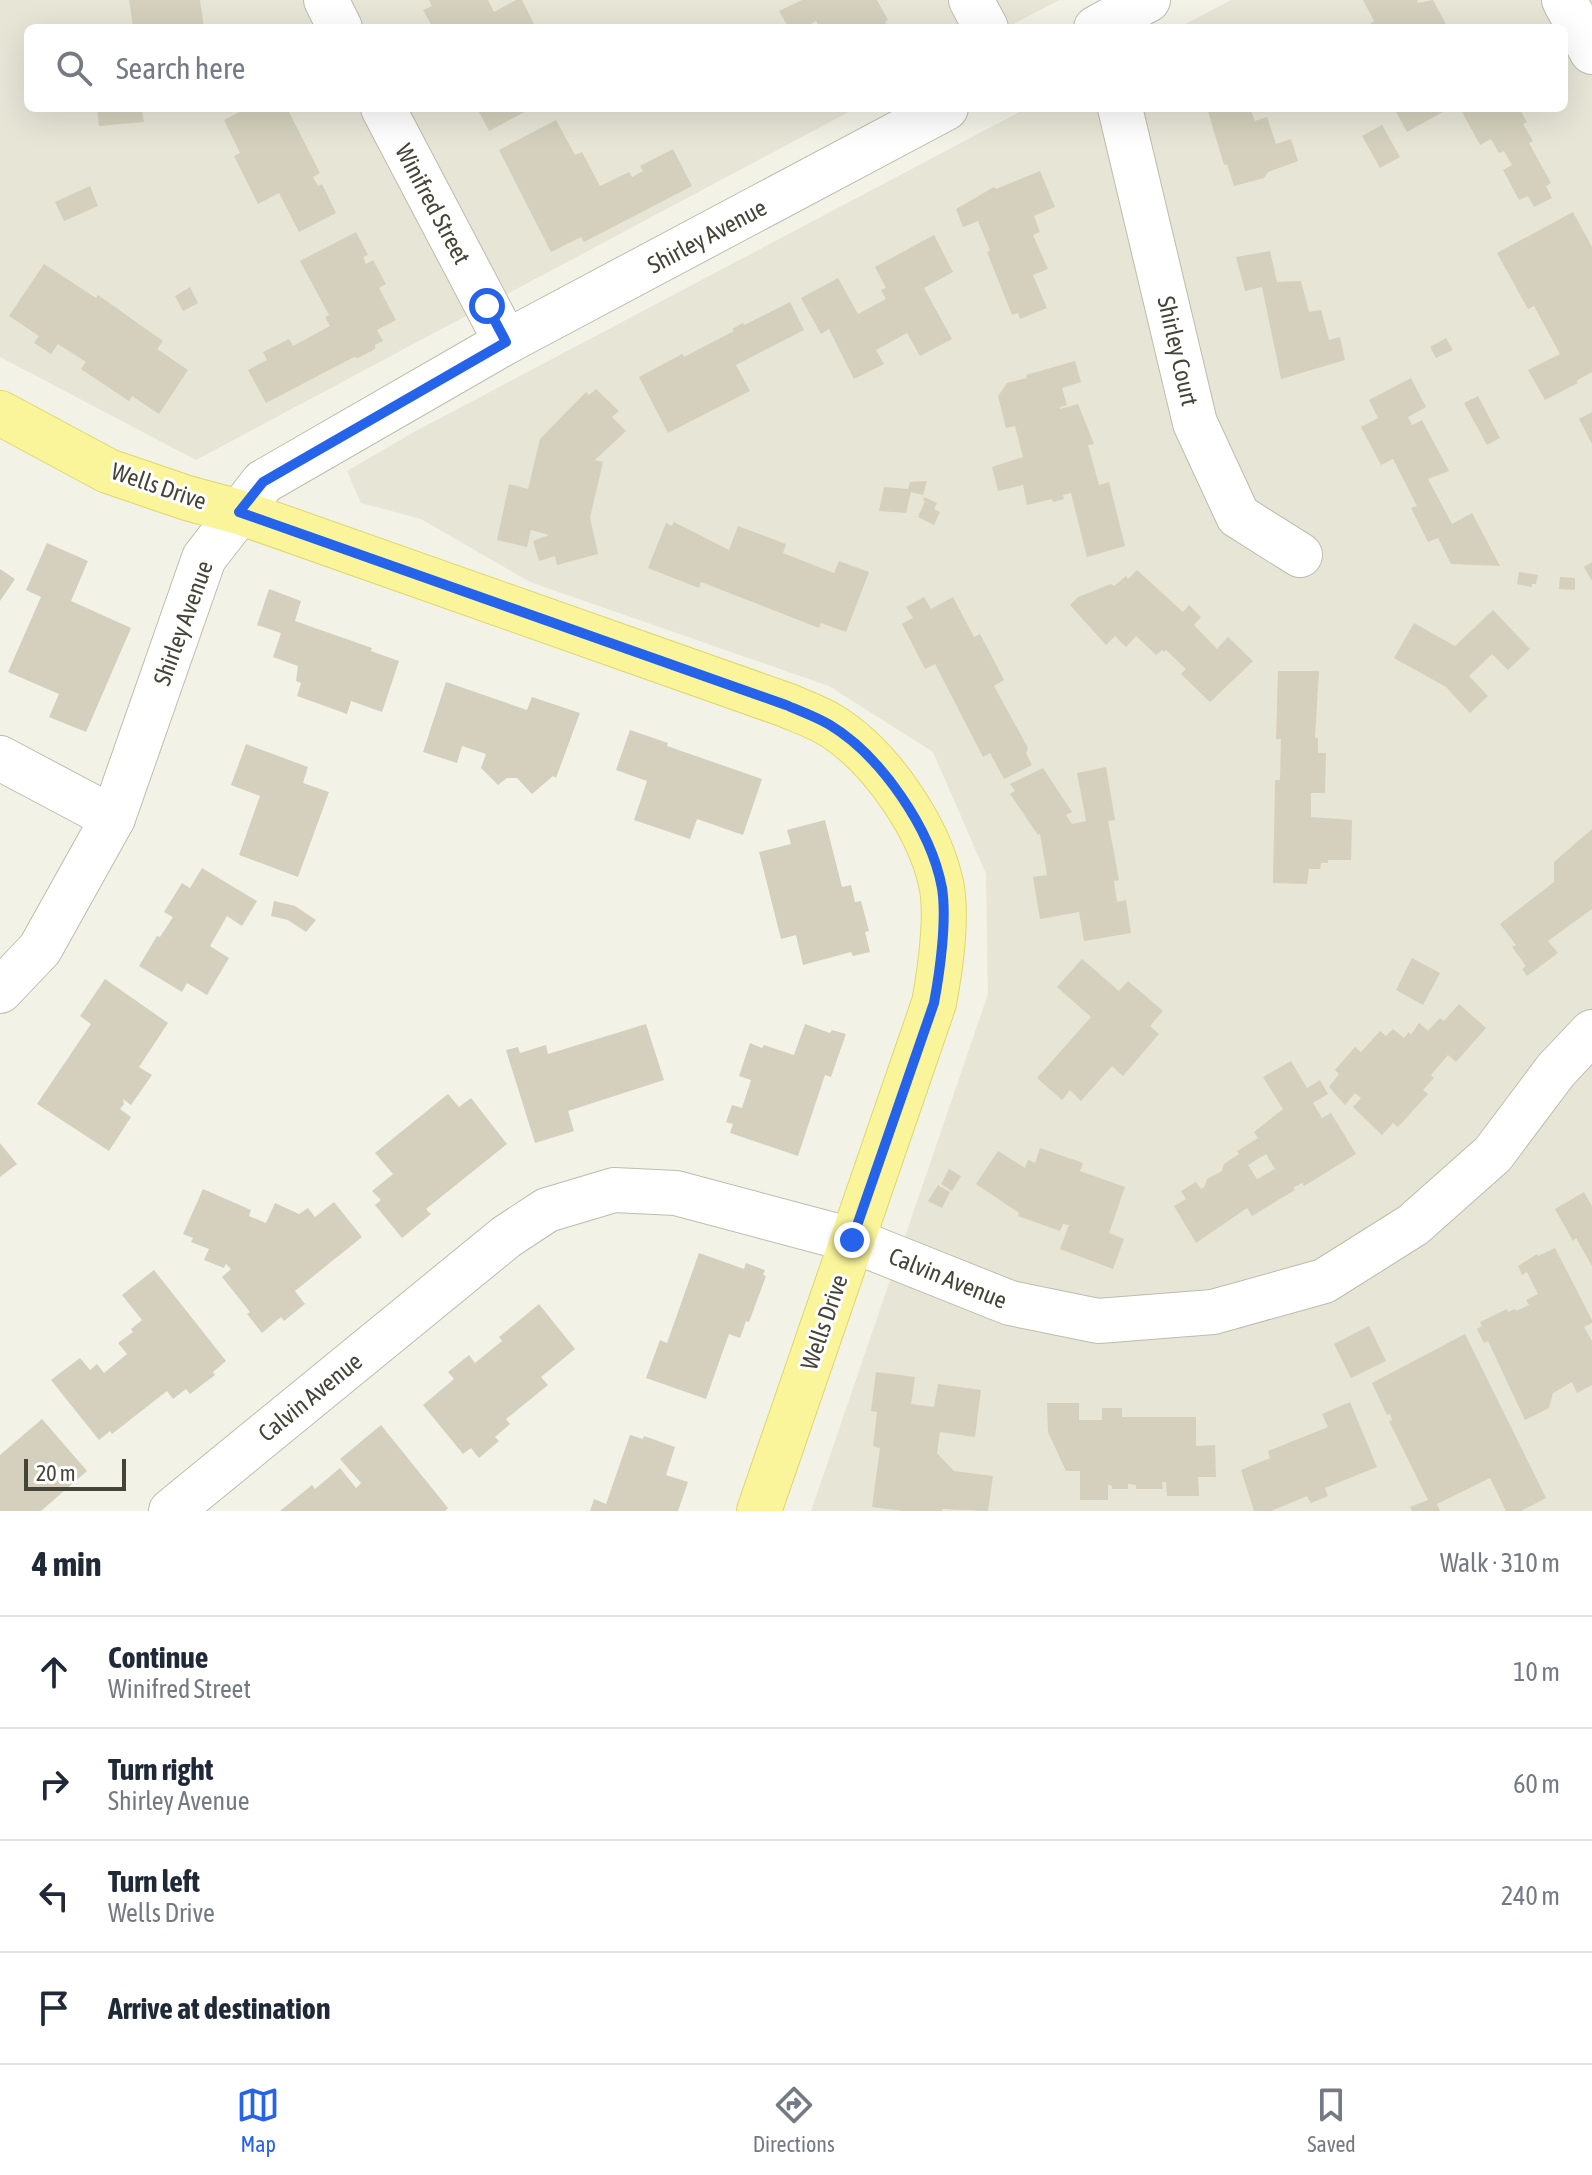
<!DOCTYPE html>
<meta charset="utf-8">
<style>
body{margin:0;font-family:"Asap Condensed",sans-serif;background:#f2f2f3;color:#1f2937}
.scale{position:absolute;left:24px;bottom:20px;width:102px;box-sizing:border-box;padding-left:8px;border:4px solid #464337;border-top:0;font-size:22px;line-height:28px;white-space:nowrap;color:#464337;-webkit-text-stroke:6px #fff;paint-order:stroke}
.stop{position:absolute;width:24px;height:24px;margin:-18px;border:6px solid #2563eb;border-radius:50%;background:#fff}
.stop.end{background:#2563eb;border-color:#fff;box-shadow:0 2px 8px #0008}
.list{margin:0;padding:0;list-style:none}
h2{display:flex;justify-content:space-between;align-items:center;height:104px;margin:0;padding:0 32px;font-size:34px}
h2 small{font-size:26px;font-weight:400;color:#747a83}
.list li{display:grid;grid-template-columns:52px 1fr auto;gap:24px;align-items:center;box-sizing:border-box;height:112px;padding:0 32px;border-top:2px solid #e0e1e3}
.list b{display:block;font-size:30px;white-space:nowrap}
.list p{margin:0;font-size:26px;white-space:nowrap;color:#747a83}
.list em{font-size:26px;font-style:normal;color:#747a83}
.icon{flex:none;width:44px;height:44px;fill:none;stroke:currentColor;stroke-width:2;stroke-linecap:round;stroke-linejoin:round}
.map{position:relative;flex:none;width:1592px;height:1511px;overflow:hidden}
.search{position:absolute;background:#fff;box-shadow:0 8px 32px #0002;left:24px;right:24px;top:24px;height:88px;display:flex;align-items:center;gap:20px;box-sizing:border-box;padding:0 28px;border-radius:12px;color:#747a83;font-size:30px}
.sheet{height:552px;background:#fff}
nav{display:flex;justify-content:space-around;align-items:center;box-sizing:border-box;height:112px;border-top:2px solid #e0e1e3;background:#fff;font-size:22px;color:#747a83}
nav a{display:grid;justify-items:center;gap:4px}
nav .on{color:#2563eb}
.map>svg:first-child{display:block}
</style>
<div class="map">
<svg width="1592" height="1511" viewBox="0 0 1592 1511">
<rect width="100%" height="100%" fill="#f3f2e7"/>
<g fill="#e7e5d6">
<path d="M 0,0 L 1059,0 L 1006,28 L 28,28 L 28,108 L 856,108 L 196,460 L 0,357 Z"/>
<path d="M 1231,0 L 1592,0 L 1592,1511 L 811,1511 L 988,994 L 986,874 L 933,752 L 829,686 L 530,582 L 421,519 L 361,503 L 347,471 L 414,432 L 1027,108 L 1564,108 L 1564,28 L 1178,28 Z"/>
</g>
<g fill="#d4d0bd" fill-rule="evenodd">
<path d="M 129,0 L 200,0 L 204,28 L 137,28 L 133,26 Z"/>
<path d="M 429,0 L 488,0 L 494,12 L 516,0 L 522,0 L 536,28 L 433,28 L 423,10 L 432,6 Z"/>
<path d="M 802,0 L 877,0 L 888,20 L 885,22 L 888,28 L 820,28 L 816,21 L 804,28 L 789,28 L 779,11 Z"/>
<path d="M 1363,0 L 1417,0 L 1418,3 L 1433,0 L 1448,28 L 1372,28 L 1370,24 L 1374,21 Z"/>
<path d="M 97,108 L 148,108 L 149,110 L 142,111 L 144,122 L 99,126 Z"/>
<path d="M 247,108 L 287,108 L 320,173 L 313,177 L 318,186 L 322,184 L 336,213 L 299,232 L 279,193 L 258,204 L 234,156 L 240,153 L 224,120 Z"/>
<path d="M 482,108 L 532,108 L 489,131 L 478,110 Z"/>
<path d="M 1207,108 L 1250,108 L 1255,121 L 1267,117 L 1276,144 L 1291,139 L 1298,161 L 1268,172 L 1264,178 L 1234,186 L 1227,164 L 1224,165 Z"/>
<path d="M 1394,108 L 1450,108 L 1407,132 Z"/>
<path d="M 1465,108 L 1519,108 L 1527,122 L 1523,124 L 1533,141 L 1529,143 L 1551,183 L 1546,186 L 1552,198 L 1534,207 L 1528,196 L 1519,200 L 1503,170 L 1512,165 L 1504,151 L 1499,153 L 1491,139 L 1480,145 L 1461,110 Z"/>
<path d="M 556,120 L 575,155 L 582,152 L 600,186 L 629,172 L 632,177 L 643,171 L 640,166 L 673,149 L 692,186 L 584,242 L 581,237 L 551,252 L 499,150 Z"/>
<path d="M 1382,125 L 1400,157 L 1380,168 L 1362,136 Z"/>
<path d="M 1040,171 L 1055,207 L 1034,216 L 1040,232 L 1033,235 L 1048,269 L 1033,275 L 1047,308 L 1020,319 L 1018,313 L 1012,315 L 987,252 L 990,250 L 978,221 L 963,227 L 956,209 L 994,187 L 996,189 Z"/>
<path d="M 90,186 L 98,206 L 64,221 L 55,202 Z"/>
<path d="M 1573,212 L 1592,247 L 1592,372 L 1576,381 L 1578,383 L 1545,400 L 1528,370 L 1560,354 L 1534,306 L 1528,309 L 1497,253 Z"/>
<path d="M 356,232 L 368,255 L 363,257 L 366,264 L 373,260 L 386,284 L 379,288 L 396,320 L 377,330 L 383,341 L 375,345 L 375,349 L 358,358 L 354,357 L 266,403 L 248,370 L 267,360 L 263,352 L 289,339 L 293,346 L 330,326 L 325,317 L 329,315 L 300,261 Z"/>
<path d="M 934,235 L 953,272 L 924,288 L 952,339 L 920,356 L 907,333 L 876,350 L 884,364 L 854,379 L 829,329 L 821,334 L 801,298 L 838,278 L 858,314 L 886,299 L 881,290 L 886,288 L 875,267 Z"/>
<path d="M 1270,251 L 1277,282 L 1301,281 L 1309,312 L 1321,310 L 1329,340 L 1340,337 L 1345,360 L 1281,379 L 1262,287 L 1245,291 L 1236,257 Z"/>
<path d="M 44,264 L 96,298 L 98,295 L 163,341 L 157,349 L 188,370 L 159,414 L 132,396 L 129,401 L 81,369 L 86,362 L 58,344 L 51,354 L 34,343 L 39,336 L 9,316 Z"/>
<path d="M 190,287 L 198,303 L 183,311 L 175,296 Z"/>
<path d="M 790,302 L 804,330 L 736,365 L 750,391 L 668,433 L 639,377 L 682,354 L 684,357 L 734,331 L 732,329 L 743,323 L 744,325 Z"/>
<path d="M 1446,338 L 1453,350 L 1436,358 L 1430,347 Z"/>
<path d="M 1075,361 L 1081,382 L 1062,388 L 1067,405 L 1060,407 L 1060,409 L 1078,404 L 1094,444 L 1088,445 L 1099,485 L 1109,482 L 1125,546 L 1087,557 L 1071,493 L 1063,495 L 1064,499 L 1053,502 L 1052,499 L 1027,505 L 1023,485 L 998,491 L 992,467 L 1023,457 L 1015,426 L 1006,428 L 998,396 L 1007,383 L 1027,378 L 1026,375 Z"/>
<path d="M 1411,378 L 1426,407 L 1408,417 L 1412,425 L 1422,420 L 1449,471 L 1428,479 L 1452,524 L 1472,513 L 1500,566 L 1451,564 L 1438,538 L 1428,542 L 1411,508 L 1417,506 L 1393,459 L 1381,465 L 1361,427 L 1378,418 L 1369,400 Z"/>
<path d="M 596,389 L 619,411 L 612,417 L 626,431 L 595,460 L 603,462 L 590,518 L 598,554 L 557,565 L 555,556 L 539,561 L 533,541 L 549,535 L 531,530 L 527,547 L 497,540 L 509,484 L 528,489 L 540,439 L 586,392 L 589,395 Z"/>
<path d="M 1478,396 L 1500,438 L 1487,445 L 1464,403 Z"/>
<path d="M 1592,412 L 1592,444 L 1579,419 Z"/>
<path d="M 927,481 L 923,495 L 911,492 L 906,513 L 879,511 L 884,487 L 908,489 L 910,482 Z"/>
<path d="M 924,497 L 937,503 L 934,509 L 940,512 L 934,525 L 918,517 L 925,501 L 923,500 Z"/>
<path d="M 674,522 L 729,550 L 738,526 L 786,544 L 783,553 L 834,573 L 839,561 L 869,572 L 846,632 L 821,623 L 819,628 L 701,582 L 699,588 L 648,568 L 666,523 L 672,526 Z"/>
<path d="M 47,543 L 88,561 L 71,601 L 131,628 L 86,732 L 49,717 L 59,694 L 8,672 L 41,597 L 26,590 Z"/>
<path d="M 1592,562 L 1592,581 L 1584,567 Z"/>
<path d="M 0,569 L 15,579 L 0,601 Z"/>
<path d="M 1137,570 L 1183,612 L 1189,605 L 1201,617 L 1194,625 L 1217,649 L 1228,637 L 1253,661 L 1210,702 L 1181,674 L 1186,669 L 1166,650 L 1164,652 L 1162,650 L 1156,655 L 1136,636 L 1126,647 L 1115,636 L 1106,645 L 1070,605 L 1078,597 L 1111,584 L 1114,586 L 1126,576 L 1128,579 Z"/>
<path d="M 1519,572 L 1538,575 L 1536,584 L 1532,584 L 1532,587 L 1517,584 Z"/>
<path d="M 1560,577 L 1575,578 L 1575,590 L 1559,589 Z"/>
<path d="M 269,589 L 301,601 L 295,621 L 372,648 L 371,651 L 399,661 L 382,712 L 351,701 L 347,714 L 297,696 L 301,683 L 296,681 L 298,666 L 273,657 L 281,633 L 257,625 Z"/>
<path d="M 924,597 L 931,609 L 953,597 L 974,637 L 980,634 L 1004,680 L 994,686 L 1028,748 L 1026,753 L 1032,765 L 1004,779 L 990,753 L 983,757 L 935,664 L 925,669 L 902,624 L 913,618 L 906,607 Z"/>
<path d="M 1493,610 L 1530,649 L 1508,670 L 1492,654 L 1469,676 L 1488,696 L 1470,713 L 1446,687 L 1394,658 L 1414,623 L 1455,646 Z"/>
<path d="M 1278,671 L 1319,671 L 1315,738 L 1318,738 L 1318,753 L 1326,753 L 1325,793 L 1311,793 L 1311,817 L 1352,820 L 1351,860 L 1328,860 L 1328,863 L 1321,863 L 1320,869 L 1309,869 L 1307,884 L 1273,883 L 1275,780 L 1280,780 L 1281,739 L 1276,739 Z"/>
<path d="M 446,682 L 527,710 L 532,697 L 580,713 L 556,778 L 553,776 L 532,794 L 517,778 L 507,778 L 498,785 L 481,768 L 486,754 L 462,746 L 457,763 L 423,752 Z"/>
<path d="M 630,730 L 668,743 L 667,746 L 762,779 L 743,835 L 697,819 L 690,839 L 634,820 L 647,781 L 616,770 Z"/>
<path d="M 246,744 L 308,767 L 303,783 L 329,792 L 298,877 L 239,855 L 260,796 L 231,785 Z"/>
<path d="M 1106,767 L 1115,820 L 1108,821 L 1119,880 L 1114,881 L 1117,902 L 1126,900 L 1131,933 L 1084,941 L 1079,912 L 1040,919 L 1033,877 L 1047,875 L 1040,834 L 1038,835 L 1010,794 L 1015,791 L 1010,784 L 1043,768 L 1072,812 L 1066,815 L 1072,824 L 1086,821 L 1077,773 Z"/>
<path d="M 825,820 L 842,887 L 851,885 L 855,902 L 861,901 L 869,931 L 865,932 L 870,952 L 853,956 L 851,952 L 803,965 L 796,935 L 781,939 L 759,852 L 791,844 L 787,830 Z"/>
<path d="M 1592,829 L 1592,909 L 1548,941 L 1558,953 L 1527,976 L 1522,969 L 1526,966 L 1512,947 L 1516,945 L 1500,924 L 1554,882 L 1554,862 Z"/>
<path d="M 202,868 L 257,901 L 242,926 L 227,916 L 210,946 L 229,958 L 207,995 L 187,983 L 182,992 L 139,966 L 157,936 L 160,937 L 173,917 L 164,912 L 182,883 L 190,888 Z"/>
<path d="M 274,901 L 295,906 L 316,920 L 306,932 L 288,920 L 271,916 Z"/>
<path d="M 1412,958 L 1440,973 L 1423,1005 L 1396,990 Z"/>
<path d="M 1082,959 L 1119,991 L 1128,981 L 1163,1011 L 1150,1026 L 1159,1034 L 1123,1076 L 1112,1066 L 1081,1101 L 1070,1090 L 1062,1100 L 1037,1078 L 1091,1017 L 1057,987 Z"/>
<path d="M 105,979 L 168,1023 L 139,1067 L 152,1075 L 131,1105 L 123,1099 L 124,1104 L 120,1109 L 131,1117 L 109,1151 L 37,1104 L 91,1024 L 80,1016 Z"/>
<path d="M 1459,1004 L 1486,1028 L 1456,1062 L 1448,1055 L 1431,1075 L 1434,1078 L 1423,1090 L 1428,1094 L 1398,1127 L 1393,1123 L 1382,1135 L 1353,1107 L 1361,1098 L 1355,1093 L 1345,1105 L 1329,1087 L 1339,1074 L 1335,1070 L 1355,1047 L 1361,1052 L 1380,1031 L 1386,1036 L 1393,1029 L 1404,1038 L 1409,1032 L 1411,1035 L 1419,1023 L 1428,1031 L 1440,1018 L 1444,1021 Z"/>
<path d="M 646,1024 L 664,1080 L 568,1111 L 574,1131 L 535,1143 L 506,1050 L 518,1047 L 520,1053 L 546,1045 L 548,1054 Z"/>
<path d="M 805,1024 L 830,1033 L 832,1030 L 846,1034 L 831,1077 L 825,1075 L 798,1156 L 730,1133 L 733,1124 L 726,1122 L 732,1105 L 742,1108 L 751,1080 L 739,1076 L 750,1043 L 762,1048 L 764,1045 L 794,1055 Z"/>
<path d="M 1291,1061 L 1307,1088 L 1320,1080 L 1328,1094 L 1313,1103 L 1322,1118 L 1331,1113 L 1356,1154 L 1304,1186 L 1302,1183 L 1293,1188 L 1295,1190 L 1252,1216 L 1247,1208 L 1196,1243 L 1174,1206 L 1186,1199 L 1181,1191 L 1196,1182 L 1201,1189 L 1205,1186 L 1207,1179 L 1222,1171 L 1224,1164 L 1239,1154 L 1237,1151 L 1258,1138 L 1254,1132 L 1283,1109 L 1263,1077 ZM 1266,1154 L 1275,1169 L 1257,1179 L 1248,1165 Z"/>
<path d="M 448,1094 L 459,1107 L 471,1098 L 507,1144 L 426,1209 L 431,1214 L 402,1238 L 375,1205 L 381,1200 L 372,1191 L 393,1174 L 375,1153 Z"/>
<path d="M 0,1143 L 17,1164 L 0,1177 Z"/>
<path d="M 1040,1148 L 1083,1163 L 1080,1171 L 1125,1187 L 1109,1233 L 1124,1239 L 1113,1269 L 1060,1249 L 1069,1225 L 1063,1224 L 1060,1231 L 1018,1216 L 1019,1213 L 976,1184 L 998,1151 L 1025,1168 L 1028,1160 L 1035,1163 Z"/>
<path d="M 949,1169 L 961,1176 L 952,1191 L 941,1184 Z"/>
<path d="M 938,1185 L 950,1192 L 942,1208 L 928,1201 Z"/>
<path d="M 203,1189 L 251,1210 L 249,1216 L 266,1223 L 275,1203 L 299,1214 L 308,1208 L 315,1217 L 334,1202 L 362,1237 L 295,1291 L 305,1304 L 284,1321 L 281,1317 L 262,1333 L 247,1314 L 250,1312 L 222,1277 L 231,1269 L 226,1264 L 224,1268 L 204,1260 L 209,1249 L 191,1242 L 193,1238 L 183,1234 Z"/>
<path d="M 1584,1192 L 1592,1206 L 1592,1266 L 1576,1238 L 1573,1241 L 1555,1209 Z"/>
<path d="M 1555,1248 L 1592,1320 L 1592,1323 L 1584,1327 L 1592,1341 L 1592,1385 L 1577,1393 L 1572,1382 L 1553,1393 L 1549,1408 L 1525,1420 L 1488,1341 L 1484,1343 L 1477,1329 L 1482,1326 L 1480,1322 L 1507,1309 L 1508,1312 L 1515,1309 L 1516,1311 L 1529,1305 L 1526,1300 L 1538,1294 L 1527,1272 L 1522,1275 L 1518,1266 L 1537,1254 L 1538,1256 Z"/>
<path d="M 699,1253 L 744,1269 L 746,1263 L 765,1270 L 763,1275 L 766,1276 L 749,1322 L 746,1321 L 740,1338 L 729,1334 L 706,1399 L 646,1378 L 660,1340 L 667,1343 Z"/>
<path d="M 154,1270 L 226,1361 L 213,1372 L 215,1375 L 190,1394 L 186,1389 L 173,1399 L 167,1391 L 112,1434 L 110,1431 L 99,1440 L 51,1380 L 80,1358 L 90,1370 L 97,1364 L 104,1373 L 127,1354 L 118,1343 L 133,1332 L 131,1329 L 142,1320 L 122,1295 Z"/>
<path d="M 539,1304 L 575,1349 L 541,1377 L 548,1385 L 506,1419 L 510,1424 L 495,1437 L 499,1441 L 479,1458 L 471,1448 L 463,1454 L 423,1405 L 454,1379 L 448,1372 L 469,1355 L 475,1363 L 502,1341 L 499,1337 Z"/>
<path d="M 1369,1326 L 1386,1361 L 1351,1378 L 1334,1344 Z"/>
<path d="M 1465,1334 L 1546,1498 L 1521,1511 L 1506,1511 L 1490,1478 L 1437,1504 L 1440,1511 L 1412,1511 L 1410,1507 L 1428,1500 L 1389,1421 L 1392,1420 L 1390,1414 L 1387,1415 L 1372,1383 Z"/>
<path d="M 876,1372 L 915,1377 L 911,1404 L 934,1407 L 938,1384 L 981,1390 L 975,1437 L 940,1432 L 937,1453 L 954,1471 L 993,1476 L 988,1511 L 942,1509 L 942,1511 L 903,1511 L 872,1507 L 880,1448 L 873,1446 L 877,1412 L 871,1411 Z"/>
<path d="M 1350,1402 L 1377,1467 L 1325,1488 L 1328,1496 L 1311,1503 L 1307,1496 L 1271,1511 L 1254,1511 L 1241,1470 L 1270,1458 L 1268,1451 L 1328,1427 L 1322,1414 Z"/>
<path d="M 1047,1403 L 1079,1403 L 1079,1420 L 1102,1420 L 1102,1408 L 1122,1408 L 1122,1417 L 1196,1417 L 1196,1446 L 1215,1445 L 1216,1477 L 1198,1477 L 1199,1496 L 1167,1496 L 1166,1482 L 1162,1482 L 1163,1489 L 1136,1489 L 1136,1485 L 1128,1484 L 1128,1489 L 1112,1489 L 1112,1486 L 1108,1485 L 1108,1500 L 1080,1500 L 1080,1471 L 1066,1471 L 1048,1432 Z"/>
<path d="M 42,1419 L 87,1471 L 41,1511 L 0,1511 L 0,1455 Z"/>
<path d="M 381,1425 L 448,1508 L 445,1511 L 280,1511 L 312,1485 L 315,1489 L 340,1468 L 356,1488 L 361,1483 L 340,1459 Z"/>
<path d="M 630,1435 L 643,1439 L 644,1436 L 675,1447 L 666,1475 L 688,1482 L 678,1511 L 590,1511 L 594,1499 L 606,1504 Z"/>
</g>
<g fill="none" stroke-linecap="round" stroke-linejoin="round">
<g stroke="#bebcaa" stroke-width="46">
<g id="minor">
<path d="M 326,0 L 340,28"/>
<path d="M 971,0 L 986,28"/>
<path d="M 1564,0 L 1592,52"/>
<path d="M 1096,28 L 1148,0"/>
<path d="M 383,108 L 506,342"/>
<path d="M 1120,108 L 1195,423 L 1238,516 L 1300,555"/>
<path d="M 0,758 L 113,818"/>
<path d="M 0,991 L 40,949 L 113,818 L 204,558 L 263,482 L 506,342 L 946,108"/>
<path d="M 171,1511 L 506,1237 L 547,1210 L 614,1190 L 676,1193 L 852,1240 L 1010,1303 L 1098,1321 L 1213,1312 L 1324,1281 L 1413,1225 L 1493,1154 L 1556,1070 L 1592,1032"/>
</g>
</g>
<g stroke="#ded76a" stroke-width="46">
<path id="major" d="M 0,413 L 108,471 L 187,498 L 239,512 L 786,705 C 800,711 817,717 830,725 C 881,756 931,830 942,888 C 947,920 940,971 934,1003 L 759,1511"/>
</g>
<use href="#minor" stroke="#fff" stroke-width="44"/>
<use href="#major" stroke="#faf59a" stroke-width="44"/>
</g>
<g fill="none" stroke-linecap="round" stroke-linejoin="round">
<path stroke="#2563eb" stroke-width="10" d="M 487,306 L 506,342 L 263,482 L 239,512 L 786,705 C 800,711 817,717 830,725 C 881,756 931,829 942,888 C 947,920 940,971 934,1003 L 852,1240"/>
</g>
<g text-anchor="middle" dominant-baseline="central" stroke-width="6" stroke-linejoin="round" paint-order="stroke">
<g font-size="24" fill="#464337" stroke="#fff">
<text transform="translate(433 204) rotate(62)">Winifred Street</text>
<text transform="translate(707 236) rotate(-28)">Shirley Avenue</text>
<text transform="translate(1178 351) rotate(77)">Shirley Court</text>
<text transform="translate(159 486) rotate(19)">Wells Drive</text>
<text transform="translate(183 623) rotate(-70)">Shirley Avenue</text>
<text transform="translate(948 1278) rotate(22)">Calvin Avenue</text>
<text transform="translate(824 1322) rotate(-71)">Wells Drive</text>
<text transform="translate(310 1397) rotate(-39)">Calvin Avenue</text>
</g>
</g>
</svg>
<div class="scale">20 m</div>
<div class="stop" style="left:487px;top:306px"></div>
<div class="stop end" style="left:852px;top:1240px"></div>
<div class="search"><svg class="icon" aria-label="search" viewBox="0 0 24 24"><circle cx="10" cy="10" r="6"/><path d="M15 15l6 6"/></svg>Search here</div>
</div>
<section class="sheet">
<h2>4 min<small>Walk · 310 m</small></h2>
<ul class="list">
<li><svg class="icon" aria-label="ahead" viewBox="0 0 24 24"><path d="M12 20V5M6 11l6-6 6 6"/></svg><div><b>Continue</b><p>Winifred Street</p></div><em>10 m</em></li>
<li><svg class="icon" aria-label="right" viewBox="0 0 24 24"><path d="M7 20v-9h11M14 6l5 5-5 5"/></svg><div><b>Turn right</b><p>Shirley Avenue</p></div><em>60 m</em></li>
<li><svg class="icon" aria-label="left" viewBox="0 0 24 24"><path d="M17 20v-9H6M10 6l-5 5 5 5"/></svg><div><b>Turn left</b><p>Wells Drive</p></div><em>240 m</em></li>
<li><svg class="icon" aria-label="arrive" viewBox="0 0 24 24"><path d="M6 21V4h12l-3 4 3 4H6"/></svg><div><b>Arrive at destination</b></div></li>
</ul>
</section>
<nav>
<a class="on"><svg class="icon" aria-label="map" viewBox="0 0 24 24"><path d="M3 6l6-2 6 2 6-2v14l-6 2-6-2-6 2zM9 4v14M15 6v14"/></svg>Map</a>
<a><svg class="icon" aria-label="directions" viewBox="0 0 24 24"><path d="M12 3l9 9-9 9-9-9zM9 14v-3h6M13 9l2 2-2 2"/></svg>Directions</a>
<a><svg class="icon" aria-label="saved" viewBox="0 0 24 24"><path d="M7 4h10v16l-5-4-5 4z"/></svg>Saved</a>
</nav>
